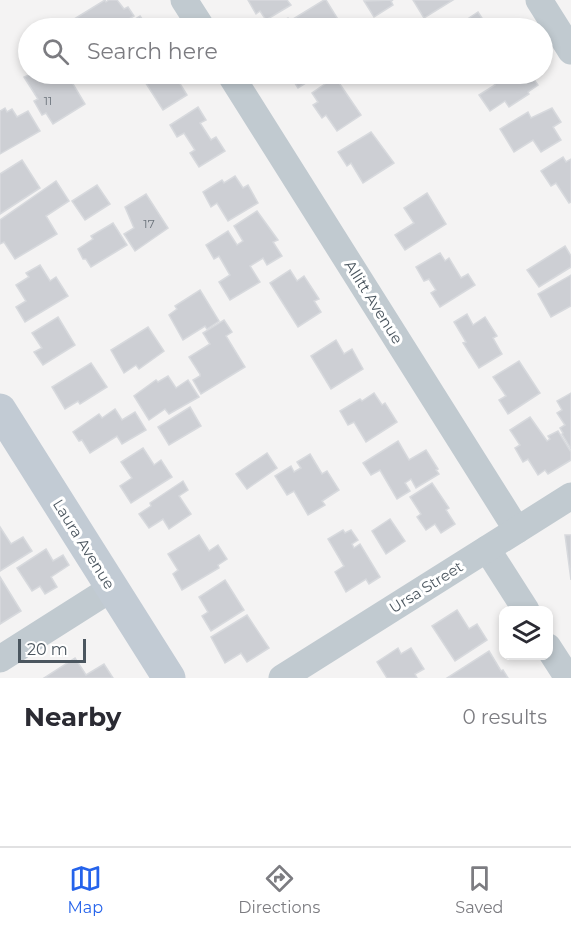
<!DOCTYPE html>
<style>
body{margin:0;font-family:Montserrat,sans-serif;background:#f7f7f7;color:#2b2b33}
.controls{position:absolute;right:18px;bottom:18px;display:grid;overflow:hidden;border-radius:12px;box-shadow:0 3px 9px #0003}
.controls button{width:54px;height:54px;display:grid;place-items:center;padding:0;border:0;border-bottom:2px solid #e1e1e2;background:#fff;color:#2b2b33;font:30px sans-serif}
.scale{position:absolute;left:18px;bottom:15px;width:68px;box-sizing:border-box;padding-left:6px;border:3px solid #4b565f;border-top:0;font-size:16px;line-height:21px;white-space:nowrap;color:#4b565f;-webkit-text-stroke:4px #fff;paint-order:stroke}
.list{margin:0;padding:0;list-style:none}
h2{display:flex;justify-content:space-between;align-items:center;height:78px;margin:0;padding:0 24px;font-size:26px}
h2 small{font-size:20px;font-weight:400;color:#7c7c81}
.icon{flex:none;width:33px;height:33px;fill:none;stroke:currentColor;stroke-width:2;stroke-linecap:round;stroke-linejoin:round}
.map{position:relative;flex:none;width:571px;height:678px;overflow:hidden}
.search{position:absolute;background:#fff;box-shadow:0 3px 9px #0003;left:18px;right:18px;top:18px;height:66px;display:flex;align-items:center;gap:15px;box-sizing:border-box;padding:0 21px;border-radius:33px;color:#7c7c81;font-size:22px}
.sheet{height:168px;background:#fff}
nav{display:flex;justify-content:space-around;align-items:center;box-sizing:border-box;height:84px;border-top:2px solid #e1e1e2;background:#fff;font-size:16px;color:#7c7c81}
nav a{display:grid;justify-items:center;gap:3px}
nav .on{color:#2563eb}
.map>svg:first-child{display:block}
</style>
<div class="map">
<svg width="571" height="678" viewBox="0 0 571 678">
<rect width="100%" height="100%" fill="#f4f3f3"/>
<g fill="#cdcfd4" stroke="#d7d9dd" stroke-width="1.5">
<path d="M 105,0 L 106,2 L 109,0 L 117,0 L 124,9 L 128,7 L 134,16 L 114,28 L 76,28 L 71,21 Z"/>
<path d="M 248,0 L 287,0 L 291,5 L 266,20 L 260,11 L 256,14 Z"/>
<path d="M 324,0 L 326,0 L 339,21 L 327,28 L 323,28 L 320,23 L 311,28 L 271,28 L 288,18 L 290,21 Z"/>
<path d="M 393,0 L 391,1 L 393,5 L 374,17 L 364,1 Z"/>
<path d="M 413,0 L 453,0 L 424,18 Z"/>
<path d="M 478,12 L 487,26 L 495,20 L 501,28 L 458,28 L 457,26 Z"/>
<path d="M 140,16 L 147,26 L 143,28 L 121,28 Z"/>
<path d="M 31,74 L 67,74 L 85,104 L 53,124 L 46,113 L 42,115 L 34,101 L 38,99 L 24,77 Z"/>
<path d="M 140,74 L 167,74 L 169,77 L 174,74 L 187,95 L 163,110 Z"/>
<path d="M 289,74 L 320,74 L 298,88 Z"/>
<path d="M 491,74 L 516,74 L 518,77 L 523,74 L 530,74 L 538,85 L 528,92 L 529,94 L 509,107 L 505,101 L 490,111 L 479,95 L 495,85 L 489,75 Z"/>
<path d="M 335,77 L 361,115 L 337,131 L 326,115 L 322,118 L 313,105 L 318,102 L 312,93 Z"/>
<path d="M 198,107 L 206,120 L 200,123 L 211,140 L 216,137 L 225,151 L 199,167 L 190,153 L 195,150 L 184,133 L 177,137 L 170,125 Z"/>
<path d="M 5,108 L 7,112 L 12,109 L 17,117 L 28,111 L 40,131 L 0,154 L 0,111 Z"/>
<path d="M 552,108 L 561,122 L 553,127 L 561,140 L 541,152 L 533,140 L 514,152 L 500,129 L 528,112 L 531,118 Z"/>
<path d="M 371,132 L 394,163 L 363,183 L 351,163 L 347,166 L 338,152 Z"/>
<path d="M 563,157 L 566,162 L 571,159 L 571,202 L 569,203 L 556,183 L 551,186 L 541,171 Z"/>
<path d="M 22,160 L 40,188 L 0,214 L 0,174 Z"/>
<path d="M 235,176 L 243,188 L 248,185 L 258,203 L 228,221 L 217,203 L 211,207 L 203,192 L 222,180 L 224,183 Z"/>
<path d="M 56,181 L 69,201 L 46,216 L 57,234 L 15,259 L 4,242 L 0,244 L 0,220 Z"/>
<path d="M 97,185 L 110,204 L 85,220 L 72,201 Z"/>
<path d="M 427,193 L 446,224 L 405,250 L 395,235 L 414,223 L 404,208 Z"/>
<path d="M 146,194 L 168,228 L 135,251 L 124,234 L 134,228 L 125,207 Z"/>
<path d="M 257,211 L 278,240 L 273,242 L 282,256 L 267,265 L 263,258 L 250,266 L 260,282 L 230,300 L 219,282 L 230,275 L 219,256 L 214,259 L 206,245 L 228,231 L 237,245 L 243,241 L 234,226 Z"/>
<path d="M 113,223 L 127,245 L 91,267 L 86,259 L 83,259 L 78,249 L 93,239 L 91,236 Z"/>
<path d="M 565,246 L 571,256 L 571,267 L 539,287 L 527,270 Z"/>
<path d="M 440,253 L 445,261 L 449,258 L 461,278 L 468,274 L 475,285 L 440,307 L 431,293 L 436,290 L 429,279 L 424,281 L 416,267 Z"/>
<path d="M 40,265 L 50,281 L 56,277 L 68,296 L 25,322 L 16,307 L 26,301 L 16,285 L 29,277 L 26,273 Z"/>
<path d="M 290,270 L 297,281 L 304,276 L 319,299 L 314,301 L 321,312 L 298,327 L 270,283 Z"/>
<path d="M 571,275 L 571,306 L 551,317 L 538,294 Z"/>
<path d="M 200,290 L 219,321 L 207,329 L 205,326 L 183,340 L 169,315 L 177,309 L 175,306 Z"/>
<path d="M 467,314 L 473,325 L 485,317 L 497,336 L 493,338 L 502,354 L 479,368 L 463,343 L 466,342 L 454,322 Z"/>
<path d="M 58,317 L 75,345 L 43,365 L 34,352 L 42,348 L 32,333 Z"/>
<path d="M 224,320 L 232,332 L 226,336 L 245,367 L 201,394 L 193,380 L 200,376 L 200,374 L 189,357 L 210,344 L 203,333 Z"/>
<path d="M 148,327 L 164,351 L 139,369 L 136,365 L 124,373 L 111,350 Z"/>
<path d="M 336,340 L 344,354 L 352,349 L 363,369 L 331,389 L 311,356 Z"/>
<path d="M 519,361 L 540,393 L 508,414 L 499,400 L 506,396 L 493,377 Z"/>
<path d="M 91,363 L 107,387 L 80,404 L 78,401 L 65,409 L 52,387 Z"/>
<path d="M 168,376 L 176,388 L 188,380 L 199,397 L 169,414 L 165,409 L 149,420 L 134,396 L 156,380 L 158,382 Z"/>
<path d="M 374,393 L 382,405 L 385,403 L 397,422 L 366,442 L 354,422 L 348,425 L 340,411 L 360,399 L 362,401 Z"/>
<path d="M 571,393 L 571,449 L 562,434 L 563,433 L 560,428 L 565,425 L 557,413 L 562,410 L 557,401 Z"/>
<path d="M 190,407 L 201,426 L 169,445 L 158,427 Z"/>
<path d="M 115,409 L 122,420 L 135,412 L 146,430 L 122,444 L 117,436 L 90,453 L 82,440 L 79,441 L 73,432 L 99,414 L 102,418 Z"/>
<path d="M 530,417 L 547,441 L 550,439 L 548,436 L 558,431 L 571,452 L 571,460 L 548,474 L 545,470 L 538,475 L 528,459 L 523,462 L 515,448 L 520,445 L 510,430 Z"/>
<path d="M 398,441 L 409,460 L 426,450 L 438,469 L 436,470 L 439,474 L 416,488 L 411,479 L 405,483 L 410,491 L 397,499 L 380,470 L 371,475 L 363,463 Z"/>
<path d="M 143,448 L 154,465 L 161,460 L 172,477 L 131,503 L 120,486 L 132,478 L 121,462 Z"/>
<path d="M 267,453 L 277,468 L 247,489 L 236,474 Z"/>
<path d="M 310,454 L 322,474 L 327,471 L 339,490 L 322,501 L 325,505 L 308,515 L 294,491 L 287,495 L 275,476 L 291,466 L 294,472 L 301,468 L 297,462 Z"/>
<path d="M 183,481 L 188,490 L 179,496 L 191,514 L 169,529 L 163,519 L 149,528 L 139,514 L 151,506 L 150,503 Z"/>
<path d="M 432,483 L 449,508 L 446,510 L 455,524 L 441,533 L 435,524 L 426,530 L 417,517 L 421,514 L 410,497 Z"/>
<path d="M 390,519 L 405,541 L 386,554 L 372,531 Z"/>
<path d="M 0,527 L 11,544 L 23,537 L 32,551 L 0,571 Z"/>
<path d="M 343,530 L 345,533 L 351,530 L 358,540 L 352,544 L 354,548 L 360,544 L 380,577 L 369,584 L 366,579 L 346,592 L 335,572 L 344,566 L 328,539 Z"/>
<path d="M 199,535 L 209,551 L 218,545 L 227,559 L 218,565 L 219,568 L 182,590 L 173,574 L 178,570 L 168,554 Z"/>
<path d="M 565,535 L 571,535 L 571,580 Z"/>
<path d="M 46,549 L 53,561 L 63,555 L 69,565 L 51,577 L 57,587 L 45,594 L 40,586 L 32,591 L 17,568 Z"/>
<path d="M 0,577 L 21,611 L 0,624 Z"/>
<path d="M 225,580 L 244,610 L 211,631 L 202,616 L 208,612 L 199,597 Z"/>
<path d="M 457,610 L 469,629 L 477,624 L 487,640 L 455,661 L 432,626 Z"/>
<path d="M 247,615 L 269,648 L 247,662 L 241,653 L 225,663 L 211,637 Z"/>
<path d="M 398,648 L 401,654 L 411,648 L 424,669 L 415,674 L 417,678 L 387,678 L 377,662 Z"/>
<path d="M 489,651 L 501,671 L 503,670 L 508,678 L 447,678 Z"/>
<path d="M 75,658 L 86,675 L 104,664 L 113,678 L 44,678 Z"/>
</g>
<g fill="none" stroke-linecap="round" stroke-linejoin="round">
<g stroke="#c1cad0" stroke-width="27">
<path d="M 184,0 L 202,28"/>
<path d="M 539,0 L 571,51"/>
<path d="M 230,74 L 517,530"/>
<path d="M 487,549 L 526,610"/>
<path d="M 548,647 L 568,678"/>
<path d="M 0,659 L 112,588"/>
<path d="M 282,678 L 571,496"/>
</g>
<path stroke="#c2cbd4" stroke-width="33" d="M 0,410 L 169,678"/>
</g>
<g text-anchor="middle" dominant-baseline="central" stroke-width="6" stroke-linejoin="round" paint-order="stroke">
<g font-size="12" fill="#6c747c">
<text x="48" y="100">11</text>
<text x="149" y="223">17</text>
</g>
<g font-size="15" fill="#4b565f" stroke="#fff">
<text transform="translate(374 302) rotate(58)">Allitt Avenue</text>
<text transform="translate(84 544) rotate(58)">Laura Avenue</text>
<text transform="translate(426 587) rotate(-32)">Ursa Street</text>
</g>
</g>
</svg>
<div class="controls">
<button><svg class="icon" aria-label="layers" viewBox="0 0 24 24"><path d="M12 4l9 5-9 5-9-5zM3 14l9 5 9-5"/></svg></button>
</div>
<div class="scale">20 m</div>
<div class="search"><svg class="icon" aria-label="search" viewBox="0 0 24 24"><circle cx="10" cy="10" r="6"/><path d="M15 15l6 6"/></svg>Search here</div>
</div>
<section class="sheet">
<h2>Nearby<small>0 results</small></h2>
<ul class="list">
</ul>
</section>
<nav>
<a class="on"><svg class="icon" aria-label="map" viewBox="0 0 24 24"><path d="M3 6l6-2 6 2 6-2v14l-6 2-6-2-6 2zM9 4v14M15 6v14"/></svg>Map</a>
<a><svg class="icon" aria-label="directions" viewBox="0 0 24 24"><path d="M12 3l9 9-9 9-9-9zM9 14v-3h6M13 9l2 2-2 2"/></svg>Directions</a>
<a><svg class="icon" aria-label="saved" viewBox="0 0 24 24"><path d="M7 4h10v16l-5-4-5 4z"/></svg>Saved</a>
</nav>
